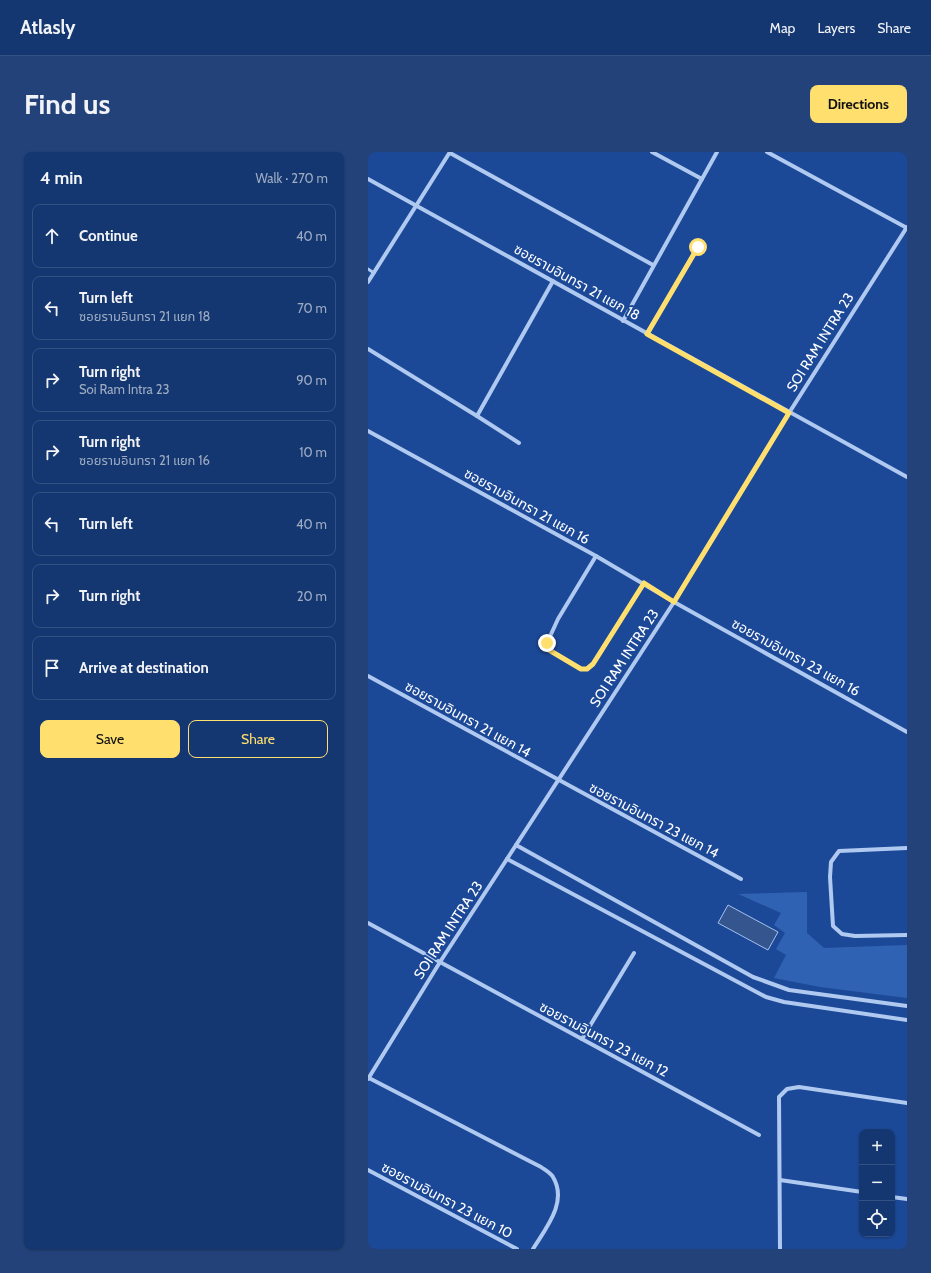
<!DOCTYPE html>
<meta charset="utf-8">
<style>
body{margin:0;font-family:Cabin,"Noto Sans Thai",sans-serif;background:#224279;color:#f1f3f6}
.controls{position:absolute;right:12px;bottom:12px;display:grid;overflow:hidden;border-radius:8px;box-shadow:0 1px 3px #0004}
.controls button{width:36px;height:36px;display:grid;place-items:center;padding:0;border:0;border-bottom:1px solid #345184;background:#153771;color:#f1f3f6;font:20px sans-serif}
.stop{position:absolute;width:12px;height:12px;margin:-9px;border:3px solid #ffdf6e;border-radius:50%;background:#fff}
.stop.end{background:#ffdf6e;border-color:#fff;box-shadow:0 1px 4px #0008}
.list{margin:0;padding:0;list-style:none}
h2{display:flex;justify-content:space-between;align-items:center;height:52px;margin:0;padding:0 16px;font-size:17px}
h2 small{font-size:13px;font-weight:400;color:#9dacc3}
.list li{display:grid;grid-template-columns:26px 1fr auto;gap:12px;align-items:center;box-sizing:border-box;height:64px;margin:0 8px 8px;padding:0 8px;border:1px solid #345184;border-radius:8px}
.list b{display:block;font-size:15px;white-space:nowrap}
.list p{margin:0;font-size:13px;white-space:nowrap;color:#9dacc3}
.list em{font-size:13px;font-style:normal;color:#9dacc3}
.actions{display:flex;gap:8px;padding:12px 16px}
.actions a{flex:1;padding:9px 0;border:1px solid #ffdf6e;border-radius:8px;text-align:center;font-size:14px;color:#ffdf6e}
.actions .main{background:#ffdf6e;color:#111}
.icon{flex:none;width:22px;height:22px;fill:none;stroke:currentColor;stroke-width:2;stroke-linecap:round;stroke-linejoin:round}
.map{position:relative;flex:none;width:539px;height:1097px;overflow:hidden;border-radius:8px}
header{display:flex;align-items:center;gap:24px;box-sizing:border-box;height:56px;padding:0 20px;background:#153771;border-bottom:1px solid #345184}
header strong{font-size:19px}
nav{display:flex;gap:22px;margin-inline-start:auto;font-size:14px}
.intro{display:flex;align-items:center;justify-content:space-between;box-sizing:border-box;height:96px;padding:0 24px}
h1{margin:0;font-size:28px}
.button{padding:10px 18px;border-radius:8px;background:#ffdf6e;color:#111;font-size:14px;font-weight:700}
main{display:flex;gap:24px;padding:0 24px}
aside{flex:1;background:#153771;border-radius:8px;box-shadow:0 1px 3px #0004}
.map>svg:first-child{display:block}
</style>
<header>
<strong>Atlasly</strong>
<nav><a>Map</a><a>Layers</a><a>Share</a></nav>
</header>
<div class="intro"><h1>Find us</h1><a class="button">Directions</a></div>
<main>
<aside>
<h2>4 min<small>Walk · 270 m</small></h2>
<ul class="list">
<li><svg class="icon" aria-label="ahead" viewBox="0 0 24 24"><path d="M12 20V5M6 11l6-6 6 6"/></svg><div><b>Continue</b></div><em>40 m</em></li>
<li><svg class="icon" aria-label="left" viewBox="0 0 24 24"><path d="M17 20v-9H6M10 6l-5 5 5 5"/></svg><div><b>Turn left</b><p>ซอยรามอินทรา 21 แยก 18</p></div><em>70 m</em></li>
<li><svg class="icon" aria-label="right" viewBox="0 0 24 24"><path d="M7 20v-9h11M14 6l5 5-5 5"/></svg><div><b>Turn right</b><p>Soi Ram Intra 23</p></div><em>90 m</em></li>
<li><svg class="icon" aria-label="right" viewBox="0 0 24 24"><path d="M7 20v-9h11M14 6l5 5-5 5"/></svg><div><b>Turn right</b><p>ซอยรามอินทรา 21 แยก 16</p></div><em>10 m</em></li>
<li><svg class="icon" aria-label="left" viewBox="0 0 24 24"><path d="M17 20v-9H6M10 6l-5 5 5 5"/></svg><div><b>Turn left</b></div><em>40 m</em></li>
<li><svg class="icon" aria-label="right" viewBox="0 0 24 24"><path d="M7 20v-9h11M14 6l5 5-5 5"/></svg><div><b>Turn right</b></div><em>20 m</em></li>
<li><svg class="icon" aria-label="arrive" viewBox="0 0 24 24"><path d="M6 21V4h12l-3 4 3 4H6"/></svg><div><b>Arrive at destination</b></div></li>
</ul>
<div class="actions"><a class="main">Save</a><a>Share</a></div>
</aside>
<div class="map">
<svg width="539" height="1097" viewBox="0 0 539 1097">
<rect width="100%" height="100%" fill="#1c4997"/>
<path fill="#3062b4" d="M 439,740 L 439,781 L 456,796 L 539,793 L 539,846 L 452,835 L 406,826 L 418,803 L 408,797 L 417,781 L 406,773 L 413,761 L 370,742 Z"/>
<path fill="#35558f" stroke="#a3c2f1" d="M 360,753 L 410,780 L 400,798 L 350,771 Z"/>
<g fill="none" stroke-linecap="round" stroke-linejoin="round">
<path stroke="#b0c9f0" stroke-width="3" d="M 0,117 L 6,121"/>
<g stroke="#b0c9f0" stroke-width="4">
<path d="M 284,0 L 334,27 L 349,0"/>
<path d="M 399,0 L 539,76"/>
<path d="M 82,1 L 285,113"/>
<path d="M 0,27 L 539,325"/>
<path d="M 0,130 L 82,0"/>
<path d="M 255,169 L 334,27"/>
<path d="M 279,182 L 330,95"/>
<path d="M 0,197 L 109,264 L 185,129"/>
<path d="M 109,264 L 151,291"/>
<path d="M 0,279 L 228,404 L 306,450 L 539,580"/>
<path d="M 228,404 L 190,467 L 179,491 L 181,498 L 213,517 L 219,517 L 225,512 L 276,431"/>
<path d="M 0,524 L 373,727"/>
<path d="M 148,693 L 385,825 L 421,838 L 539,854"/>
<path d="M 539,696 L 471,699 L 463,710 L 462,725 L 465,774 L 474,782 L 487,784 L 539,783"/>
<path d="M 139,707 L 398,845 L 416,850 L 539,868"/>
<path d="M 0,771 L 391,983"/>
<path d="M 214,887 L 266,801"/>
<path d="M 1,926 L 173,1015 C 177,1018 183,1021 185,1025 C 200,1050 178,1076 165,1097"/>
<path d="M 0,927 L 72,810 L 306,450 L 421,261 L 539,75"/>
<path d="M 0,1018 L 149,1097"/>
<path d="M 412,1028 L 494,1040"/>
<path d="M 524,1045 L 539,1047"/>
<path d="M 412,1097 L 411,945 L 419,937 L 431,935 L 539,951"/>
</g>
</g>
<g fill="none" stroke-linecap="round" stroke-linejoin="round">
<path stroke="#ffdf6e" stroke-width="5" d="M 179,491 L 181,498 L 213,517 L 219,517 L 225,512 L 276,431 L 306,450 L 421,261 L 279,182 L 330,95"/>
</g>
<g text-anchor="middle" dominant-baseline="central" stroke-width="4" stroke-linejoin="round" paint-order="stroke">
<g font-size="14" fill="#fff" stroke="#1c4997">
<text transform="translate(209 130) rotate(29)">ซอยรามอินทรา 21 แยก 18</text>
<text transform="translate(452 190) rotate(-58)">SOI RAM INTRA 23</text>
<text transform="translate(159 354) rotate(29)">ซอยรามอินทรา 21 แยก 16</text>
<text transform="translate(428 505) rotate(29)">ซอยรามอินทรา 23 แยก 16</text>
<text transform="translate(256 506) rotate(-57)">SOI RAM INTRA 23</text>
<text transform="translate(100 567) rotate(29)">ซอยรามอินทรา 21 แยก 14</text>
<text transform="translate(286 668) rotate(28)">ซอยรามอินทรา 23 แยก 14</text>
<text transform="translate(80 778) rotate(-57)">SOI RAM INTRA 23</text>
<text transform="translate(236 887) rotate(28)">ซอยรามอินทรา 23 แยก 12</text>
<text transform="translate(79 1048) rotate(28)">ซอยรามอินทรา 23 แยก 10</text>
</g>
</g>
</svg>
<div class="controls">
<button>+</button>
<button>−</button>
<button><svg class="icon" aria-label="locate" viewBox="0 0 24 24"><circle cx="12" cy="12" r="6"/><path d="M12 2v4M12 18v4M2 12h4M18 12h4"/></svg></button>
</div>
<div class="stop" style="left:330px;top:95px"></div>
<div class="stop end" style="left:179px;top:491px"></div>
</div>
</main>
